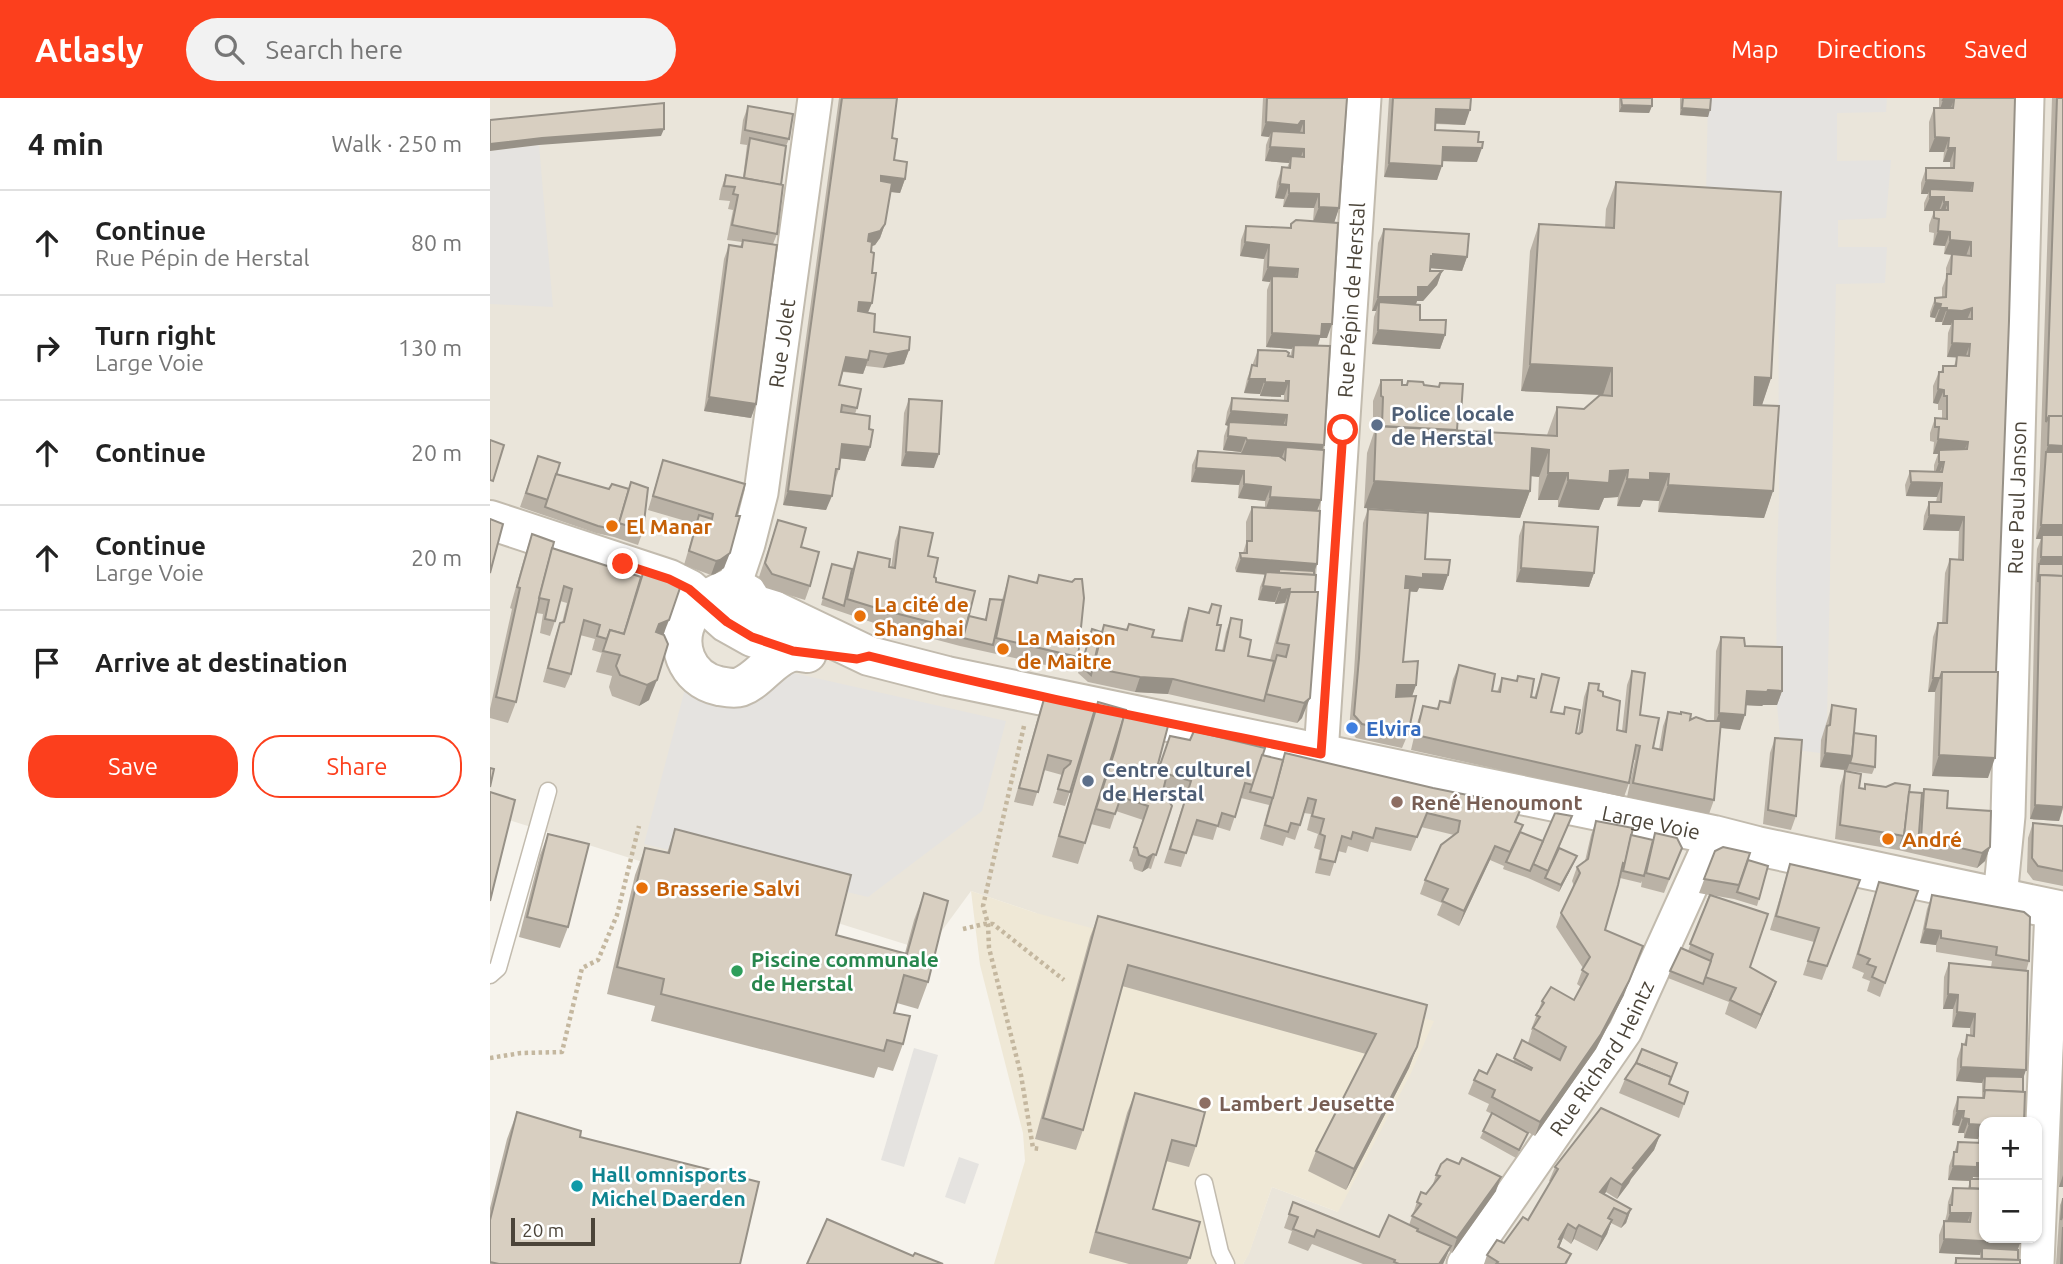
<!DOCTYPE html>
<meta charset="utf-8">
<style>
body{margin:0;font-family:Ubuntu,sans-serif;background:#f2f2f2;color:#222}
.controls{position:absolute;right:21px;bottom:21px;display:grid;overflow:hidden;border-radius:14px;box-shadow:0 2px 5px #0004}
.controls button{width:63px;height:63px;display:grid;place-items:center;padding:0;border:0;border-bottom:2px solid #e0e0e0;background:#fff;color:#222;font:35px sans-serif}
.scale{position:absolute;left:21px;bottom:18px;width:84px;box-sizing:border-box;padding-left:7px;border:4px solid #4b4439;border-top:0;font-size:19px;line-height:24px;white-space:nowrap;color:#4b4439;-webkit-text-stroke:5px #fff;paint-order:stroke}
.stop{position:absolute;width:21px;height:21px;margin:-16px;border:5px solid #fc3f1d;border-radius:50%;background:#fff}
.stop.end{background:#fc3f1d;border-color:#fff;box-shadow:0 2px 7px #0008}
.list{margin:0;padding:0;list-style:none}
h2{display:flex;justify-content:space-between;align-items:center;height:91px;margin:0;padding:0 28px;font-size:30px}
h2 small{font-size:23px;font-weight:400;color:#767676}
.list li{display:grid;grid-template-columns:46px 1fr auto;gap:21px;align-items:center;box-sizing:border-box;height:105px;padding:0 28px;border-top:2px solid #e0e0e0}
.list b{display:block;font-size:26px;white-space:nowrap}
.list p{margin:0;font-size:23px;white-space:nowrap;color:#767676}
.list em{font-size:23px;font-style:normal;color:#767676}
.actions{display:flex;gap:14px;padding:21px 28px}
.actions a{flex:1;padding:16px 0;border:2px solid #fc3f1d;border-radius:28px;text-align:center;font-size:24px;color:#fc3f1d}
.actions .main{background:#fc3f1d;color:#fff}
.icon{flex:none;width:38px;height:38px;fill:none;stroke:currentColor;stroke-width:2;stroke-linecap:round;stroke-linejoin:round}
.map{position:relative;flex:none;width:1573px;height:1166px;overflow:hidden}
header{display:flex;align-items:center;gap:42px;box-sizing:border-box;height:98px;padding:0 35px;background:#fc3f1d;color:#fff}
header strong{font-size:33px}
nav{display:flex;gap:38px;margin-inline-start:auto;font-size:24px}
.search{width:490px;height:63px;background:#f2f2f2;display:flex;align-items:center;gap:18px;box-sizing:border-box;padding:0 24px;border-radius:38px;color:#767676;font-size:26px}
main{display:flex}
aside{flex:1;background:#fff}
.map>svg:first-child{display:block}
</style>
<header>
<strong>Atlasly</strong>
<div class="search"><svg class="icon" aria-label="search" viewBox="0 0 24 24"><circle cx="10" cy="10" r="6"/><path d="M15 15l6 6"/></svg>Search here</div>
<nav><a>Map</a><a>Directions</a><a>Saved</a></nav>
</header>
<main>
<aside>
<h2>4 min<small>Walk · 250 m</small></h2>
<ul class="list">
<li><svg class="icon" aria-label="ahead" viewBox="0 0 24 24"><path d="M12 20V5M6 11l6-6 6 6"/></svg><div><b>Continue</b><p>Rue Pépin de Herstal</p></div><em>80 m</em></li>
<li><svg class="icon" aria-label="right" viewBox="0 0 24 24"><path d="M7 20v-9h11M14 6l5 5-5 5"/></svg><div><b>Turn right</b><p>Large Voie</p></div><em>130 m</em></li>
<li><svg class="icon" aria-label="ahead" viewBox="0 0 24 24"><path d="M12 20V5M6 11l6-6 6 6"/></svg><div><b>Continue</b></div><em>20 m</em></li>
<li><svg class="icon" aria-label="ahead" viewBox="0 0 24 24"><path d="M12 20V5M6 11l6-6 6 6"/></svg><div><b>Continue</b><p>Large Voie</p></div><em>20 m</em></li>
<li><svg class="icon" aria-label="arrive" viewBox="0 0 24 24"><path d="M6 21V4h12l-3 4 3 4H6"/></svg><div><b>Arrive at destination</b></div></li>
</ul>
<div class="actions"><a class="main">Save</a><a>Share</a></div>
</aside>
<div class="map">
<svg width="1573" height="1166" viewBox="0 0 1573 1166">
<rect width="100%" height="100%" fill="#f6f3ec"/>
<path fill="#eae5da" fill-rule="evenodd" d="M 0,0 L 1573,0 L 1573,1166 L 753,1166 L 759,1155 L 782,1089 L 848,1114 L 546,815 L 481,793 L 437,853 L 0,716 ZM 1494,1024 L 1547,1024 L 1547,1140 L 1494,1140 Z"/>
<path fill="#efe8d6" d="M 481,793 L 546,815 L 944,923 L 921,975 L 848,1114 L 782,1089 L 759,1156 L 753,1166 L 504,1166 L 535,1063 L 533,1035 L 490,867 Z"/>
<g fill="#e5e3e0">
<path d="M 1218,0 L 1397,0 L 1396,14 L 1347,15 L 1347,63 L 1401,62 L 1396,120 L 1348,122 L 1348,149 L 1397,149 L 1395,185 L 1346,186 L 1337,621 L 1335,641 L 1331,642 L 1330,655 L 1291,650 L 1287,607 L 1286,480 L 1289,403 L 1288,102 L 1216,97 Z"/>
<path d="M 49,47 L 63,209 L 0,206 L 0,53 Z"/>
<path d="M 299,574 L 516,623 L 492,713 L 378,799 L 154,746 L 195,591 L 205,600 L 225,606 L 243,609 L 258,607 L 275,597 Z"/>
<path d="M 424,950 L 448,957 L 414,1069 L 391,1062 Z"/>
<path d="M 469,1059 L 489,1066 L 475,1106 L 455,1099 Z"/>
</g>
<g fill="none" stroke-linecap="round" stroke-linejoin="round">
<g stroke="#c2bbae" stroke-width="19">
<g id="service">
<path d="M 0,877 L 8,870 L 58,693"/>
<path d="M 714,1085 L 730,1154 L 736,1166"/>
</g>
</g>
<g stroke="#c2bbae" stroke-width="37">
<g id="minor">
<path id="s1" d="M 244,488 L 258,446 L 271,395 L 325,0"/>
<path id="s2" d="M 831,656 L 874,0"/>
<path id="s3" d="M 1510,800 L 1518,718 L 1537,0"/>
<path id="s4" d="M 974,1166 L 1135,933 L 1224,737"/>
<path d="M 1547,1166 L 1562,811"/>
</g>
</g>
<g stroke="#c2bbae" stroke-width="42">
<g id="tertiary">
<path d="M 0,422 L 179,481 L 199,491 L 237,525 L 262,539 L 303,553 L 317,555"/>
<path id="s5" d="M 303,553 C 298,555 293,557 289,560 C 275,569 266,583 250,589 C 244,591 235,589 229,588 C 196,581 183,545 200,517 C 211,501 228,496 244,488 L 287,514 L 379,558 L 457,578 L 1224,737 L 1267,748 L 1573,813"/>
</g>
</g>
<g stroke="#c4b79f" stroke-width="4.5" stroke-dasharray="3.5 3.5" stroke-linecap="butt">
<path d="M 534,628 L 493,808 L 498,826 L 499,850 L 531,977 L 543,1050 L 550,1051"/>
<path d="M 473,831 L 494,826 L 503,826 L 574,882"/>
<path d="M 0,960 L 31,955 L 72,954 L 92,870 L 108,862 L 127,817 L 149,728"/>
</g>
<use href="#service" stroke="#fff" stroke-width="16"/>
<use href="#minor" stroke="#fff" stroke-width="33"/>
<use href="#tertiary" stroke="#fff" stroke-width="38"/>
</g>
<g fill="#bab2a6" fill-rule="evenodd">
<path d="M 349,0 L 407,0 L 402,40 L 404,62 L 415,81 L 410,95 L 400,94 L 395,126 L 390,140 L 385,147 L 381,148 L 382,205 L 378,214 L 384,234 L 419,252 L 414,266 L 393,270 L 376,268 L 373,276 L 353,274 L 349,287 L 367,310 L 365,316 L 379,331 L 380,349 L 375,363 L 350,360 L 349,371 L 336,412 L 293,407 Z"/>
<path d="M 773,0 L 857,0 L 849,110 L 844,125 L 837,240 L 830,240 L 828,248 L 834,347 L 832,352 L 827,413 L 827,466 L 824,473 L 825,494 L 828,494 L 812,620 L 807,625 L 678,596 L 645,594 L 598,584 L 588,575 L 602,531 L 611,534 L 614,527 L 662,539 L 690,543 L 694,524 L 699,510 L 718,515 L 722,506 L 727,527 L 726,552 L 732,553 L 736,534 L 741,520 L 758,558 L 780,562 L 795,505 L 785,506 L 785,504 L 768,502 L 770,489 L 775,477 L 746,474 L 745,470 L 750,455 L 753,455 L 756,445 L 756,424 L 762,409 L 775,410 L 775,403 L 748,400 L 749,387 L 701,384 L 702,367 L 708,353 L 751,356 L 751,354 L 733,352 L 734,338 L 738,327 L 735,327 L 737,314 L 742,300 L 794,303 L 794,297 L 791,297 L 791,299 L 770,298 L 770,296 L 754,295 L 757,281 L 768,252 L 800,259 L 802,251 L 776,249 L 777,192 L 780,184 L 772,183 L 774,161 L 750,158 L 751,142 L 756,128 L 800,130 L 801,126 L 823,123 L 824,110 L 793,109 L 794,101 L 785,100 L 787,84 L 792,69 L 797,70 L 799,65 L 775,63 L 776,47 L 779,39 L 771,38 Z"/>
<path d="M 899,0 L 981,0 L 975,27 L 945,26 L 945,32 L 987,64 L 952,63 L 947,82 L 894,79 Z"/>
<path d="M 1129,0 L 1162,0 L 1162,8 L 1159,15 L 1129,14 Z"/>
<path d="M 1190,0 L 1221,0 L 1218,19 L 1190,17 Z"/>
<path d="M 1449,0 L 1525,0 L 1498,680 L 1442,678 L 1445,594 L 1438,594 L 1443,539 L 1448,525 L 1452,525 L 1455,475 L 1460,461 L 1468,461 L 1469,433 L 1433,432 L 1434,418 L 1439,404 L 1446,404 L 1447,399 L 1416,398 L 1415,387 L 1420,373 L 1444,374 L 1444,367 L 1448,356 L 1443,356 L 1444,344 L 1440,343 L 1440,335 L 1445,320 L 1452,321 L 1452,312 L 1448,312 L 1448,306 L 1443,305 L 1443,288 L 1449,274 L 1451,274 L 1453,268 L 1464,268 L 1467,259 L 1457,259 L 1458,235 L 1461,227 L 1452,227 L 1452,224 L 1445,224 L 1445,220 L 1440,219 L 1440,214 L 1445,200 L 1452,199 L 1452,190 L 1456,180 L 1456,170 L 1461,157 L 1454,156 L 1455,148 L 1443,147 L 1444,135 L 1439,134 L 1439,127 L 1444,113 L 1434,113 L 1434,105 L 1438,96 L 1431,96 L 1431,85 L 1436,70 L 1460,70 L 1460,64 L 1453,64 L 1454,54 L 1439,54 L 1439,24 L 1444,10 L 1449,10 Z"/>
<path d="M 1562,0 L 1573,0 L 1573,711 L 1569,723 L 1540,721 L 1545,491 L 1547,451 L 1551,441 L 1546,441 L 1550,368 Z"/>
<path d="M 258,8 L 299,41 L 296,48 L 291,87 L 287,136 L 283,146 L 266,306 L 261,320 L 214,313 L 234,161 L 239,147 L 250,149 L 252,144 L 237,142 L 243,112 L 238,111 L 240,103 L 229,102 L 231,91 L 236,77 L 253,80 L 257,47 L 250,46 L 253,22 Z"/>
<path d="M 1126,84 L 1281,280 L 1272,307 L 1283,393 L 1274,420 L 1168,414 L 1169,403 L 1153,402 L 1150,409 L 1127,408 L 1128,399 L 1114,400 L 1109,412 L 1068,409 L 1068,402 L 1048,402 L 1049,379 L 1040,378 L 1040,393 L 1030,420 L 874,410 L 877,355 L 885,331 L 886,320 L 883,319 L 883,303 L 891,282 L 912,287 L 916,287 L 918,283 L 934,287 L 967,328 L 967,332 L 1057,337 L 1067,309 L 1094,311 L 1110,297 L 1031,293 L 1040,153 L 1049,126 L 1115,130 L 1116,111 Z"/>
<path d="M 894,131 L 977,159 L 972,173 L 940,170 L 940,173 L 952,173 L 947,187 L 933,203 L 927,203 L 926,207 L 930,222 L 955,237 L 950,251 L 882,246 L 884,219 L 886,213 L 882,213 L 888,145 Z"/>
<path d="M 419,301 L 444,370 L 411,368 L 414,315 Z"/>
<path d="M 48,358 L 66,376 L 153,433 L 148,447 L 124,439 L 106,435 L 30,409 Z"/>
<path d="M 173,362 L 246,418 L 234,470 L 225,476 L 221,477 L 194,467 L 206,426 L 158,412 Z"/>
<path d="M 878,411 L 935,461 L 958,477 L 953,492 L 929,490 L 927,494 L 920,493 L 913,564 L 926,587 L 922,598 L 918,636 L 912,650 L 866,640 L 859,631 L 864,574 L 873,425 Z"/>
<path d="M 288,422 L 311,449 L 320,488 L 315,502 L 276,490 L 269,479 Z"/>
<path d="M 1034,424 L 1104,475 L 1099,489 L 1026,484 L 1029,438 Z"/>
<path d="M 410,429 L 438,458 L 446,484 L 479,518 L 495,521 L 500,501 L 512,502 L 519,478 L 546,485 L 549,477 L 588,559 L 583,573 L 470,548 L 387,526 L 331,507 L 342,466 L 362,471 L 368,454 L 401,470 L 405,443 Z"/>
<path d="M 42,436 L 173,537 L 159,602 L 149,608 L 122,598 L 119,589 L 122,578 L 106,574 L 112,554 L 112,555 L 102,552 L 105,541 L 90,537 L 81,576 L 75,590 L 53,584 L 65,539 L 70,525 L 72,525 L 77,505 L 70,503 L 65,523 L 60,538 L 50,535 L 53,516 L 46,515 L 26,604 L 18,625 L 0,620 L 0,611 L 22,511 L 20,510 L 35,457 Z"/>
<path d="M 1231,539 L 1255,548 L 1292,593 L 1287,607 L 1273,607 L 1272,608 L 1256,607 L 1250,632 L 1230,630 L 1224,702 L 1219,716 L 1137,699 L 1145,662 L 1143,662 L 1139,685 L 1134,699 L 921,652 L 928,622 L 933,608 L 947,611 L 950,603 L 958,605 L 963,581 L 969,567 L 1002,593 L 1007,594 L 1012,580 L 1026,583 L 1028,578 L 1041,599 L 1044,600 L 1052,576 L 1061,614 L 1073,616 L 1075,609 L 1086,635 L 1088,636 L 1094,599 L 1099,585 L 1108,592 L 1113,598 L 1127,632 L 1132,633 L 1137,587 L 1142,573 L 1150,617 L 1163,650 L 1169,651 L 1173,628 L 1178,614 L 1190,616 L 1191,614 L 1200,622 L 1224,623 L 1226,553 Z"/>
<path d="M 554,601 L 634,618 L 668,666 L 670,667 L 680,638 L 772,657 L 1026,724 L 1033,727 L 1030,734 L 1053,743 L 1082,718 L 1067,755 L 1087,758 L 1069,794 L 1038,780 L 1013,771 L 1014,768 L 1000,762 L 969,828 L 947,817 L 952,805 L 930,796 L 935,782 L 964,737 L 931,729 L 921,753 L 881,744 L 878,754 L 858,748 L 856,755 L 848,753 L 840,778 L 825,775 L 830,752 L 824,750 L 828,736 L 817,732 L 821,716 L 814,715 L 805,742 L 796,739 L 793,748 L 770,741 L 779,707 L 751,700 L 740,733 L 727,729 L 723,742 L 702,737 L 691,769 L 674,765 L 696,697 L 673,690 L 672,697 L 682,708 L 661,771 L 658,770 L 652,774 L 644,771 L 642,764 L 639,763 L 653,722 L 626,713 L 620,731 L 601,726 L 588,766 L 562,759 L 585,679 L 575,708 L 563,705 L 572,677 L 554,672 L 543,708 L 524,704 L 549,615 Z"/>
<path d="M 1342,607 L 1364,635 L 1385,669 L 1382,676 L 1330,669 L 1331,642 Z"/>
<path d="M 1285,640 L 1306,718 L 1301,732 L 1273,726 L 1280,655 Z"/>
<path d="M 1355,673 L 1369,690 L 1374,691 L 1375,686 L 1419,694 L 1431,699 L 1434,691 L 1500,749 L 1495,763 L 1487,770 L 1408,752 L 1345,741 L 1350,688 Z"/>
<path d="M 1106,723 L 1141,737 L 1163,742 L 1165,735 L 1192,750 L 1174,795 L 1151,789 L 1152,783 L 1151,785 L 1130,780 L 1115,832 L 1134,897 L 1106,951 L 1045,1038 L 1034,1032 L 1038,1035 L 1026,1060 L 990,1040 L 1002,1016 L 996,1013 L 999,1006 L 978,996 L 984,982 L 1023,964 L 1032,942 L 1055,954 L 1038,945 L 1042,932 L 1041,932 L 1052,903 L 1084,902 L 1091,889 L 1087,886 L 1093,870 L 1066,829 L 1071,815 L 1084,788 L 1082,783 L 1087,769 L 1095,763 L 1101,737 Z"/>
<path d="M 1543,725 L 1573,728 L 1573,788 L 1543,782 L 1537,774 L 1538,740 Z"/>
<path d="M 185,731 L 346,837 L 415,855 L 424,822 L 434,795 L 438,884 L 428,911 L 407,905 L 404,915 L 413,946 L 403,973 L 388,969 L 384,980 L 161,923 L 165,908 L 117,896 L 145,777 L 155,750 L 177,755 Z"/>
<path d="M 58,736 L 78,829 L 70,850 L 29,839 L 50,757 Z"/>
<path d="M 1225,753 L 1258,762 L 1269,801 L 1267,808 L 1244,801 L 1221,797 L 1260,869 L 1286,884 L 1266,931 L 1235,916 L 1239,904 L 1178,880 L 1180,873 L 1198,853 L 1219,797 L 1209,795 Z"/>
<path d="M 1300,766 L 1370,782 L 1332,882 L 1313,877 L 1324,844 L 1280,832 Z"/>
<path d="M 1389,784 L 1428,793 L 1390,899 L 1377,893 L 1380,883 L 1372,880 L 1374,875 L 1362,870 Z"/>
<path d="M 1442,797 L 1539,863 L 1494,1024 L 1494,1140 L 1530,1145 L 1528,1152 L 1528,1162 L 1530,1166 L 1464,1166 L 1466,1160 L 1490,1161 L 1490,1157 L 1449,1155 L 1449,1137 L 1454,1123 L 1455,1123 L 1457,1115 L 1458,1104 L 1463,1090 L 1478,1090 L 1480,1083 L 1458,1082 L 1459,1068 L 1468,1044 L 1488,1045 L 1488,1041 L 1474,1040 L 1474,1035 L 1468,1035 L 1469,1028 L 1462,1027 L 1463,1013 L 1468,999 L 1492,1000 L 1492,985 L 1466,983 L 1467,961 L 1472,946 L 1474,946 L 1477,937 L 1480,937 L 1480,930 L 1462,929 L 1463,911 L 1453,911 L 1454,879 L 1459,865 L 1501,869 L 1502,863 L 1446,854 L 1446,847 L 1430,845 L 1437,811 ZM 1483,1079 L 1493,1080 L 1493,1081 L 1482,1081 Z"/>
<path d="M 608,818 L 927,949 L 919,970 L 856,1092 L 818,1073 L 826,1053 L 876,956 L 632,888 L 593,1032 L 586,1052 L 545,1041 L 600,839 Z"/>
<path d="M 1573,950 L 1573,1089 L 1569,1089 Z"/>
<path d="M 1135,981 L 1179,986 L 1194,1006 L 1189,1020 L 1129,995 Z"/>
<path d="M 645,995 L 706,1048 L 699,1069 L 676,1063 L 663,1111 L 700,1160 L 697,1166 L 639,1166 L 599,1155 L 637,1015 Z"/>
<path d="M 27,1014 L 90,1039 L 250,1166 L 0,1166 L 0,1110 L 17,1041 Z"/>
<path d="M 1170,1037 L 1164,1052 L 1141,1081 L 1139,1085 L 1127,1101 L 1116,1094 L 1114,1097 L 1141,1111 L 1136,1125 L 1131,1130 L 1121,1125 L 1117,1136 L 1107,1153 L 1084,1141 L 1081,1146 L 1073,1140 L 1068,1149 L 1081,1156 L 1077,1166 L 994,1166 L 997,1157 L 1014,1145 L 1038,1122 L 1061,1084 L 1059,1083 L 1065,1069 Z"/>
<path d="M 946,1077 L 1006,1093 L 962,1155 L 959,1153 L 953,1166 L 873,1166 L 822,1146 L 818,1153 L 798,1145 L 802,1133 L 794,1130 L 803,1104 L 889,1139 L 919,1127 L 927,1104 L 936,1096 L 942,1089 Z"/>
<path d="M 1573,1100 L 1573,1166 L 1566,1166 L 1570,1107 Z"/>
</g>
<g fill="#979187">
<path d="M 1453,2 L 1464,2 L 1458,17 L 1448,17 Z"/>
<path d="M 1132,7 L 1162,8 L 1159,15 L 1129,14 Z"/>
<path d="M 1192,10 L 1220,12 L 1218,19 L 1190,17 Z"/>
<path d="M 946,11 L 980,12 L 975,27 L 941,25 Z"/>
<path d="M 814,23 L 809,37 L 782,33 L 779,39 L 771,38 L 776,24 Z"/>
<path d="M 174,31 L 171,38 L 49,47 L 0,53 L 0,46 L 52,40 Z"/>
<path d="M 1445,39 L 1459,40 L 1454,54 L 1439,54 Z"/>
<path d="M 780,49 L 814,51 L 808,66 L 801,58 L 799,65 L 775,63 Z"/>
<path d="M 953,49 L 992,50 L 987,64 L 948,63 Z"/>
<path d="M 1458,50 L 1465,50 L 1460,64 L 1453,64 Z"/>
<path d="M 899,65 L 952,68 L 947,82 L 894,79 Z"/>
<path d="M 391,78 L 415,81 L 410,95 L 386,92 Z"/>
<path d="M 1436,82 L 1483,85 L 1478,99 L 1440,91 L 1438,96 L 1431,96 Z"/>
<path d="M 790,86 L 799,87 L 794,101 L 785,100 Z"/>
<path d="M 799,95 L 829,96 L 824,110 L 793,109 Z"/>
<path d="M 1440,99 L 1454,99 L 1449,113 L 1434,113 Z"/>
<path d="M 1454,104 L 1458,104 L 1453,119 L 1448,118 Z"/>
<path d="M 829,109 L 849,110 L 844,125 L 823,124 Z"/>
<path d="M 395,126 L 390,140 L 385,147 L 374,151 L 379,136 Z"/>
<path d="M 1448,133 L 1460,134 L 1455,148 L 1443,147 Z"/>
<path d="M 1460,142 L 1481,144 L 1476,158 L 1454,156 Z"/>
<path d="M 755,144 L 779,147 L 774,161 L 750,158 Z"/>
<path d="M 943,156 L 977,159 L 972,173 L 939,170 L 941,158 Z"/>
<path d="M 778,169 L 808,171 L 803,185 L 782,178 L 780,184 L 772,183 Z"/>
<path d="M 952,173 L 947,187 L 933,203 L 927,203 L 923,213 L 889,204 L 886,213 L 882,213 L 888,199 L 928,189 Z"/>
<path d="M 369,204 L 382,205 L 376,219 L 364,218 Z"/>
<path d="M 1445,205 L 1451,206 L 1445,220 L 1440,219 Z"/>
<path d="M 1450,210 L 1457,210 L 1452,224 L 1445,224 Z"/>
<path d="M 1482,210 L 1476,224 L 1463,221 L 1461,227 L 1452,227 L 1457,212 Z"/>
<path d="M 832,226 L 842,226 L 837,240 L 830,240 L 826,253 L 804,247 L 802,251 L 776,249 L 782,235 Z"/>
<path d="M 888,232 L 955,237 L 950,251 L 882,246 Z"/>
<path d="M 1462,245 L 1480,246 L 1475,260 L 1457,259 Z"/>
<path d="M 419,252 L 414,266 L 393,270 L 398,256 Z"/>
<path d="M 356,259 L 378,262 L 373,276 L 351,273 Z"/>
<path d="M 1040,266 L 1122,270 L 1113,297 L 1031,293 Z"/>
<path d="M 1265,279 L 1281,280 L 1272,307 L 1255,306 Z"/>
<path d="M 759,281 L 775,281 L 770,296 L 754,295 Z"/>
<path d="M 796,283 L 799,283 L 794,297 L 791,297 L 791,299 L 770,298 L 775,284 Z"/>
<path d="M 1448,291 L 1454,292 L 1448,306 L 1443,305 Z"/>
<path d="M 219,299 L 266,306 L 261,320 L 214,313 Z"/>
<path d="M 741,313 L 797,317 L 792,331 L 739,324 L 738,328 L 735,327 Z"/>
<path d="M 738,338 L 756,340 L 751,354 L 733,352 Z"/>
<path d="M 1448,341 L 1478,344 L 1472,358 L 1449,352 L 1448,356 L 1443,356 Z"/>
<path d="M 757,342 L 834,347 L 829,361 L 796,349 L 792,359 L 751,356 Z"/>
<path d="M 352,346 L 380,349 L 375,363 L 347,360 Z"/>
<path d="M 1558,347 L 1573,348 L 1573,369 L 1556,354 Z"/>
<path d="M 1042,350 L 1059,352 L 1049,379 L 1032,377 Z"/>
<path d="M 416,354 L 449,356 L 444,370 L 411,368 Z"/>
<path d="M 1449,364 L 1454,364 L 1448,378 L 1444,378 Z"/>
<path d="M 706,370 L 754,373 L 749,387 L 701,384 Z"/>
<path d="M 1138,372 L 1128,399 L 1114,400 L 1109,412 L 1068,409 L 1078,382 L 1120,373 Z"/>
<path d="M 1058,375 L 1078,375 L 1068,402 L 1048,402 Z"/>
<path d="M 1160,375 L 1179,376 L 1169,403 L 1153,402 L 1150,409 L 1127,408 L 1137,381 Z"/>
<path d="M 884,383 L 1040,393 L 1030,420 L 874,410 Z"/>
<path d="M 1421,384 L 1452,385 L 1447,399 L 1416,398 Z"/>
<path d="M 754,386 L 781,389 L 775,403 L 748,400 Z"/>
<path d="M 1178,387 L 1283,393 L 1274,420 L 1168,414 Z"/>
<path d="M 298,393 L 342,398 L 336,412 L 293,407 Z"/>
<path d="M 780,399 L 831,402 L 826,416 L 775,413 Z"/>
<path d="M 1439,417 L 1474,419 L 1469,433 L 1433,432 Z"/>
<path d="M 1551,427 L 1573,427 L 1573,441 L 1552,437 L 1551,441 L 1546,441 Z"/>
<path d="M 240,455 L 234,470 L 225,476 L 221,477 L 226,463 Z"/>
<path d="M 1551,459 L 1573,459 L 1573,473 L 1549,466 Z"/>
<path d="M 751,460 L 827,466 L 822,480 L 789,471 L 787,477 L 746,474 Z"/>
<path d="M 1031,470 L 1104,475 L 1099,489 L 1026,484 Z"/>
<path d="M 933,476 L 958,477 L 953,492 L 929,490 L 927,494 L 911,493 L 916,478 Z"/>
<path d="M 773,488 L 790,490 L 785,504 L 768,502 Z"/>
<path d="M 800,491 L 795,505 L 785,506 L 790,492 Z"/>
<path d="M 179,522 L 171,543 L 161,547 L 169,526 Z"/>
<path d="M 650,579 L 683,581 L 678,596 L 645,594 Z"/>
<path d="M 1443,580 L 1450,580 L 1445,594 L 1438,594 Z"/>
<path d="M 167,582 L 159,602 L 149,608 L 157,587 Z"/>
<path d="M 907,587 L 926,587 L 921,601 L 902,601 Z"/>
<path d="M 1257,593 L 1278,592 L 1292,593 L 1287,607 L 1273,607 L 1272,608 L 1251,607 Z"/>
<path d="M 820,600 L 812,620 L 807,625 L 814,605 Z"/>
<path d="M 1229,615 L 1255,617 L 1250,632 L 1224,629 Z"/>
<path d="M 1335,655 L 1362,658 L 1357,672 L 1330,669 Z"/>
<path d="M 1449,657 L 1505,660 L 1498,680 L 1442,678 Z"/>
<path d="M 1545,707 L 1573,709 L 1569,723 L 1540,721 Z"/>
<path d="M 1005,748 L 1000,762 L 969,828 L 974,813 Z"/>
<path d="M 1500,749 L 1495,763 L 1487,770 L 1492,755 Z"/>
<path d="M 663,756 L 658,770 L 652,774 L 657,760 Z"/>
<path d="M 1087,758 L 1084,765 L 1069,794 L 1071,787 Z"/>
<path d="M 1435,831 L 1451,833 L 1446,847 L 1430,845 Z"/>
<path d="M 1153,848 L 1134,897 L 1106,951 L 1045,1038 L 1050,1024 Z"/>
<path d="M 1286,884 L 1281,898 L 1266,931 L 1271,917 Z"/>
<path d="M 1458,896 L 1468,897 L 1463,911 L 1453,911 Z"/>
<path d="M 1467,914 L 1485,916 L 1480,930 L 1462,929 Z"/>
<path d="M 927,949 L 919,970 L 856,1092 L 864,1071 Z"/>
<path d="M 1471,969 L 1536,972 L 1531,987 L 1495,978 L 1492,985 L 1466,983 Z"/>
<path d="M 1467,1013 L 1474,1013 L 1469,1028 L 1462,1027 Z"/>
<path d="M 1473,1020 L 1479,1021 L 1474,1035 L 1468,1035 Z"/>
<path d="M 1479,1026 L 1493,1027 L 1488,1041 L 1474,1040 Z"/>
<path d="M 1493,1036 L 1494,1036 L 1494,1048 L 1488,1050 Z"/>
<path d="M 1170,1037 L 1164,1052 L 1141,1081 L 1139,1085 L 1127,1101 L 1132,1087 L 1143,1070 Z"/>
<path d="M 1487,1065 L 1494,1065 L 1494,1075 L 1493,1080 L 1483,1079 L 1482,1083 L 1458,1082 L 1463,1068 Z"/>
<path d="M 1573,1077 L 1573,1089 L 1569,1089 Z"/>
<path d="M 1011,1079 L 1006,1093 L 962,1155 L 967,1140 Z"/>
<path d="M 1121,1080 L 1116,1094 L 1104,1108 L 1110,1094 Z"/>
<path d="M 1141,1111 L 1136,1125 L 1131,1130 L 1137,1116 Z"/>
<path d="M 1460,1115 L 1481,1115 L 1475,1130 L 1455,1129 Z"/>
<path d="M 1122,1122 L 1117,1136 L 1107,1153 L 1112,1139 Z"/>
<path d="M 1078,1126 L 1073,1140 L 1066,1157 L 1069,1141 Z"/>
<path d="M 1089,1127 L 1084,1141 L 1081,1146 L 1086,1131 Z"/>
<path d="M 1454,1141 L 1530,1145 L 1525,1159 L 1492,1150 L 1490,1157 L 1449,1155 Z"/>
<path d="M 961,1148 L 953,1166 L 949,1166 Z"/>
</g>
<g fill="#d8cfc1" stroke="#979187" stroke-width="2">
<path d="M 352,0 L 407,0 L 402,40 L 407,41 L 404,62 L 417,64 L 415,81 L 391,78 L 391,83 L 402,85 L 395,126 L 390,133 L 379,136 L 378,143 L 382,144 L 381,154 L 384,155 L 382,175 L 386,175 L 382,205 L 369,204 L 368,213 L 385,216 L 384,234 L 420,239 L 419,252 L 398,256 L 380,253 L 378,262 L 356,259 L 349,287 L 371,291 L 367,310 L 352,307 L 351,314 L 380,318 L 379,331 L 383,332 L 380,349 L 352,346 L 349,371 L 346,371 L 342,398 L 298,393 Z"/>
<path d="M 777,0 L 857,0 L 849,110 L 829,109 L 829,96 L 799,95 L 799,87 L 790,86 L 792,69 L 800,70 L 801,58 L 814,59 L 814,51 L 780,49 L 782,33 L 814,35 L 814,23 L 811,23 L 808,27 L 776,24 Z"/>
<path d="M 903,0 L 981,0 L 980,12 L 946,11 L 945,32 L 989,34 L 988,44 L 993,44 L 992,50 L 953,49 L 952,68 L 899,65 Z"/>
<path d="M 1131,0 L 1162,0 L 1162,8 L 1132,7 Z"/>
<path d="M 1193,0 L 1221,0 L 1220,12 L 1192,10 Z"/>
<path d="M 1454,0 L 1525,0 L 1519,223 L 1506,574 L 1452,574 L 1450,580 L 1443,580 L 1448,525 L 1457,525 L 1460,461 L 1473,462 L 1474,419 L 1439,417 L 1439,404 L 1451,404 L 1452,385 L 1421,384 L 1420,373 L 1452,374 L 1454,364 L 1449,364 L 1449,352 L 1477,351 L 1478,344 L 1448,341 L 1449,329 L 1445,329 L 1445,320 L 1457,321 L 1457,298 L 1454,298 L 1454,292 L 1448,291 L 1449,274 L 1453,274 L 1453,268 L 1466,268 L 1467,257 L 1479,258 L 1480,246 L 1462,245 L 1463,221 L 1482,221 L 1482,210 L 1472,213 L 1457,212 L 1457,210 L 1450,210 L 1451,206 L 1445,205 L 1445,200 L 1456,199 L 1457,176 L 1461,176 L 1462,156 L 1481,158 L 1481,144 L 1460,142 L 1460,134 L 1448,133 L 1449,121 L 1444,120 L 1444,112 L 1458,112 L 1458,104 L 1454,104 L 1454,99 L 1440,99 L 1440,91 L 1482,93 L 1483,85 L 1436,82 L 1436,70 L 1464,70 L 1465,50 L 1458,50 L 1459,40 L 1445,39 L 1444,10 L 1463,10 L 1464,2 L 1453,2 Z"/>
<path d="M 1567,0 L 1573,0 L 1573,318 L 1559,318 L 1556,324 Z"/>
<path d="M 174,5 L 174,31 L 52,40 L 0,46 L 0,22 Z"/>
<path d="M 258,8 L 303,16 L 299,41 L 255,32 Z"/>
<path d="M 260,40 L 296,48 L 291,87 L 254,80 Z"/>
<path d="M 236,77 L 293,87 L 287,136 L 242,127 L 248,97 L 243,96 L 245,89 L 234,88 Z"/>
<path d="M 1126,84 L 1291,94 L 1281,280 L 1265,279 L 1264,307 L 1289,308 L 1283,393 L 1178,387 L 1179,376 L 1160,375 L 1160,382 L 1137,381 L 1138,372 L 1120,373 L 1119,385 L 1078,382 L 1078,375 L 1058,375 L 1059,352 L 1042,350 L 1040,393 L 884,383 L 886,328 L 1067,338 L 1067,309 L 1094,311 L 1110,297 L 1122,298 L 1122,270 L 1040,266 L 1049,126 L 1124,130 Z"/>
<path d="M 806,122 L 848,125 L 842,226 L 832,226 L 831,238 L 782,235 L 782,178 L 807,179 L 808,171 L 778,169 L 779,147 L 755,144 L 756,128 L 801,130 L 801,126 Z"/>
<path d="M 894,131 L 979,136 L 977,159 L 943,156 L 943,158 L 941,158 L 940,173 L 952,173 L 938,189 L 928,189 L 928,199 L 888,199 Z"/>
<path d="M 253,142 L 287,147 L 266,306 L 219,299 L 239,147 L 252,149 Z"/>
<path d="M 889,204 L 930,207 L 930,222 L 956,222 L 955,237 L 888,232 Z"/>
<path d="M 804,247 L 840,248 L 834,347 L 757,342 L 756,340 L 738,338 L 739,324 L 796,327 L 797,317 L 741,313 L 742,300 L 798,303 L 799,283 L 796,283 L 796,285 L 775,284 L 775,281 L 759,281 L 762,267 L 767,268 L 768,252 L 796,253 L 799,255 L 798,258 L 803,259 Z"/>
<path d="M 891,282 L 912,282 L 912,287 L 917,287 L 918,283 L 933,284 L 934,287 L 949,289 L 950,285 L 973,286 L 971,316 L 968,317 L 967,332 L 892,328 L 893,299 L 891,298 Z"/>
<path d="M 419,301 L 452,303 L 449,356 L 416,354 Z"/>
<path d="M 1559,318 L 1573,318 L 1573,348 L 1558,347 Z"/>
<path d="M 0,342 L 14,347 L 3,383 L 0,382 Z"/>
<path d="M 796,349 L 834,352 L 831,402 L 780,399 L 781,389 L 754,386 L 754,373 L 706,370 L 708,353 L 789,358 L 795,362 Z"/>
<path d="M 1556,354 L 1573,354 L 1573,427 L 1551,427 Z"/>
<path d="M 48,358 L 70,365 L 58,402 L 36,395 Z"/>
<path d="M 173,362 L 255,386 L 246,418 L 250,418 L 240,455 L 230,462 L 226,463 L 199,453 L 209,417 L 222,421 L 223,416 L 163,398 Z"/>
<path d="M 66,376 L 119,391 L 122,386 L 139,391 L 127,432 L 108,428 L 55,409 Z"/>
<path d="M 141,384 L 158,390 L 153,433 L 129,425 Z"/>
<path d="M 762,409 L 830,413 L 827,466 L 751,460 L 750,455 L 757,455 L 757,443 L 762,443 Z"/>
<path d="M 878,411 L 938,415 L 935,461 L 960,462 L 958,477 L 933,476 L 933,480 L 916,478 L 915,490 L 920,490 L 913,564 L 928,563 L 926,587 L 907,587 L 906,599 L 926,598 L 918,636 L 872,626 L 864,617 L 869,560 Z"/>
<path d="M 0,421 L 13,426 L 0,475 Z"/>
<path d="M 288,422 L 316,430 L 311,449 L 329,454 L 320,488 L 282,476 L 275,465 Z"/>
<path d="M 1034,424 L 1108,429 L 1104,475 L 1031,470 Z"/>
<path d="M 410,429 L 443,435 L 438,458 L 448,460 L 444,479 L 446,480 L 446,484 L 485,493 L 475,533 L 393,512 L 357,501 L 368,454 L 400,461 L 399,469 L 405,470 Z"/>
<path d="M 42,436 L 64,444 L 51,493 L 26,604 L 6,599 L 30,490 L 27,489 Z"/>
<path d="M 1552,437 L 1573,437 L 1573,459 L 1551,459 Z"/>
<path d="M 62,450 L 151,479 L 134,536 L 120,532 L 117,541 L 107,538 L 110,527 L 94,522 L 81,576 L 58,570 L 70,525 L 74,524 L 82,491 L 74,488 L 65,523 L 55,521 L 59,502 L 49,500 Z"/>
<path d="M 342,466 L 362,471 L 354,508 L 333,500 Z"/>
<path d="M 1549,466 L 1573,466 L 1573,478 L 1550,477 L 1548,484 Z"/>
<path d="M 789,471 L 824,473 L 824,477 L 789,475 Z"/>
<path d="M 154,472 L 184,482 L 190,490 L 179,522 L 169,526 L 166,534 L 174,537 L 178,546 L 167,582 L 157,587 L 130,577 L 126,568 L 130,557 L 113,553 L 120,532 L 134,536 Z"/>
<path d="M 776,474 L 826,477 L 825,494 L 800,494 L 798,501 L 800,491 L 790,492 L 790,490 L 773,488 Z"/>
<path d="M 549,477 L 582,484 L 585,481 L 592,481 L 594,500 L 588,559 L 506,540 L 519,478 L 547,485 Z"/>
<path d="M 1550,477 L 1573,478 L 1573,709 L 1545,707 Z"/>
<path d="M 800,494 L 828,494 L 820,600 L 814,605 L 776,596 L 787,557 L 796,559 L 799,547 L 787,545 Z"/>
<path d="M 500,501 L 513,502 L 503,547 L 473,540 L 479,518 L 496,522 Z"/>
<path d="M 722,506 L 731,508 L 727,527 L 731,527 L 726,552 L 734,553 L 741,520 L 752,522 L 750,539 L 761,542 L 758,558 L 784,563 L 774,603 L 683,581 L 650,579 L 603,570 L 614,527 L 637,532 L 639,526 L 664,532 L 662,539 L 692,543 L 699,510 L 719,515 Z"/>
<path d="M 602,531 L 611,534 L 601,577 L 591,568 Z"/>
<path d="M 1231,539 L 1254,540 L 1255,548 L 1292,549 L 1292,593 L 1278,592 L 1277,594 L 1257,593 L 1255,617 L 1229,615 Z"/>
<path d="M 969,567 L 1005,576 L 1002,593 L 1010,594 L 1012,580 L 1027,583 L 1028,578 L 1044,581 L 1041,599 L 1046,600 L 1052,576 L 1069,580 L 1061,614 L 1074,616 L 1075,609 L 1090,612 L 1086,635 L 1089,636 L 1092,634 L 1099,585 L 1109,586 L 1108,592 L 1113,594 L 1113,598 L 1130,603 L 1127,632 L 1136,634 L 1142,573 L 1155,575 L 1150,617 L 1169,620 L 1163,650 L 1172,652 L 1178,614 L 1191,616 L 1191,614 L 1201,616 L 1200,622 L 1206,619 L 1217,623 L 1231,623 L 1224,702 L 1143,685 L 1150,648 L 1146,647 L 1139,685 L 926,637 L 933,608 L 948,611 L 950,603 L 960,605 Z"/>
<path d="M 1452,574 L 1508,574 L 1505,660 L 1449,657 Z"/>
<path d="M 554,601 L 605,611 L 580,694 L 568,691 L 574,671 L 580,666 L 581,663 L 558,657 L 548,694 L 529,690 Z"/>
<path d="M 608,604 L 636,612 L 595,745 L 569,738 Z"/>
<path d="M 1342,607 L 1366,611 L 1362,658 L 1335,655 L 1337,628 L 1340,627 Z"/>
<path d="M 634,618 L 678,628 L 668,666 L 670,667 L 680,638 L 700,642 L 704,633 L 775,650 L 763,687 L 755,685 L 745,719 L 732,715 L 728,728 L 707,722 L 696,755 L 680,751 L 701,683 L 677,676 L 672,697 L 676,699 L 682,708 L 666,757 L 663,756 L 657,760 L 649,757 L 647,750 L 644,749 L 658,708 L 631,699 L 625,716 L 606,711 L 625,652 Z"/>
<path d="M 1364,635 L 1386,638 L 1385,669 L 1360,665 L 1362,658 Z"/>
<path d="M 1285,640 L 1312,642 L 1306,718 L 1278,712 Z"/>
<path d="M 795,655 L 943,690 L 1032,708 L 1025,724 L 1033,727 L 1020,754 L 1005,748 L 974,813 L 952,803 L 958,791 L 935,782 L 951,747 L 968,734 L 970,723 L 937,715 L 927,739 L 886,730 L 883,740 L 863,734 L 861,741 L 852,738 L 845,764 L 830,761 L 835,738 L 830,736 L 834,721 L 822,718 L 826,702 L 818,700 L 810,727 L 801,725 L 798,734 L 775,727 Z"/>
<path d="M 772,657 L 793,662 L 783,700 L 760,694 Z"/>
<path d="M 0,670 L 4,671 L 0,689 Z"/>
<path d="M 1355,673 L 1371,676 L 1369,690 L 1375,691 L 1375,686 L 1396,689 L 1405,685 L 1420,687 L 1414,738 L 1350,727 Z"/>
<path d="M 1434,691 L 1458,693 L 1457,710 L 1501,713 L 1500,749 L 1492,755 L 1431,741 Z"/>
<path d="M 0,694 L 25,702 L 0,803 Z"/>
<path d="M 1419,694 L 1432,695 L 1428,748 L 1411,745 L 1414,738 Z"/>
<path d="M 1065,715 L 1082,718 L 1058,773 L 1043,766 Z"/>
<path d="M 1106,723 L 1143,730 L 1135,766 L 1133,765 L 1128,787 L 1115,832 L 1153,848 L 1139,883 L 1111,936 L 1050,1024 L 1002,999 L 1005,992 L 984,982 L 989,972 L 997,976 L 1007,956 L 1041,972 L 1042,970 L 1024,960 L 1032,942 L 1070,962 L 1076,949 L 1043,930 L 1050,919 L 1046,917 L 1054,905 L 1052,903 L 1061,889 L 1084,902 L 1098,876 L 1092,872 L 1100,859 L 1071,815 L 1090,775 L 1087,769 L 1098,761 Z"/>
<path d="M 1543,725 L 1573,728 L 1573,773 L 1548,768 L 1542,760 Z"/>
<path d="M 185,731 L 361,777 L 346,837 L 417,856 L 434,795 L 458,803 L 438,884 L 414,877 L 404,915 L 420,918 L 413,946 L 397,942 L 394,953 L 171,896 L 174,881 L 127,869 L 155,750 L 179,755 Z"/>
<path d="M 1030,734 L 1053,743 L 1040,773 L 1016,764 Z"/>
<path d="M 1165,735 L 1187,740 L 1192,750 L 1179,781 L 1156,775 Z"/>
<path d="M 58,736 L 99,746 L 78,829 L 37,819 Z"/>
<path d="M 1141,737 L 1163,742 L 1154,778 L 1133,773 Z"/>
<path d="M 1233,749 L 1260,755 L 1249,787 L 1214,781 L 1225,753 Z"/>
<path d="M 1069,750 L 1087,758 L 1071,787 L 1055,780 Z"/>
<path d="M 1258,762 L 1278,768 L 1269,801 L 1247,794 Z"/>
<path d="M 1300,766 L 1370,782 L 1337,868 L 1318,863 L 1329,830 L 1286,818 Z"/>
<path d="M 1389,784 L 1428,793 L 1395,885 L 1382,879 L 1386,869 L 1377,866 L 1380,861 L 1368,856 Z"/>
<path d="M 1220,797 L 1278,816 L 1260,869 L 1286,884 L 1271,917 L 1240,902 L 1246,890 L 1215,879 L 1223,856 L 1200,846 Z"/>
<path d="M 1442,797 L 1534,814 L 1540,819 L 1539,863 L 1506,857 L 1507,849 L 1451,840 L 1451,833 L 1435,831 Z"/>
<path d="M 608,818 L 937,907 L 927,949 L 864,1071 L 826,1053 L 886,936 L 638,867 L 593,1032 L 553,1020 Z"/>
<path d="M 1191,850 L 1221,863 L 1213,886 L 1180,873 Z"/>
<path d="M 1459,865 L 1538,873 L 1536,972 L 1471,969 L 1472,946 L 1476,947 L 1477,937 L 1484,938 L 1485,916 L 1467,914 L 1468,897 L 1458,896 Z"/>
<path d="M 1152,951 L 1187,965 L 1180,983 L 1181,979 L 1146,965 Z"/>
<path d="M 1146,965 L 1181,979 L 1179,986 L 1198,994 L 1194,1006 L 1135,981 Z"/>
<path d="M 1495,978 L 1533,979 L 1533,994 L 1495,992 L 1494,994 Z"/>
<path d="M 1495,992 L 1535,994 L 1534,1024 L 1494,1024 L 1494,1036 L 1493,1036 L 1493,1027 L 1479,1026 L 1479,1021 L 1473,1020 L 1474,1013 L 1467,1013 L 1468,999 L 1494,1000 Z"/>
<path d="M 645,995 L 715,1014 L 706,1048 L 682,1042 L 663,1111 L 710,1124 L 700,1160 L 606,1134 Z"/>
<path d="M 1111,1010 L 1170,1037 L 1143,1070 L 1145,1071 L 1132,1087 L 1121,1080 L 1110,1094 L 1141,1111 L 1137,1116 L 1124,1110 L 1118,1120 L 1122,1122 L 1112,1139 L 1089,1127 L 1086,1131 L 1078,1126 L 1069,1141 L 1071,1142 L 1068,1149 L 1081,1156 L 1075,1166 L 1006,1166 L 1008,1164 L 997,1157 L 1007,1142 L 1014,1145 L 1033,1119 L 1038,1122 L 1068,1071 L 1065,1069 Z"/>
<path d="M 27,1014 L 91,1033 L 90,1039 L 269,1084 L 250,1166 L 9,1166 L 0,1164 L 0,1122 Z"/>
<path d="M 1002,1015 L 1038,1035 L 1029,1052 L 993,1033 Z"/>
<path d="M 1468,1044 L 1494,1045 L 1494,1065 L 1487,1065 L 1487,1069 L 1463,1068 L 1464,1054 L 1467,1054 Z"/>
<path d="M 972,1060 L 1011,1079 L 967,1140 L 922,1118 L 931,1106 L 927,1104 L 931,1094 L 936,1096 L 950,1078 L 946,1077 L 951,1066 L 957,1061 L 969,1066 Z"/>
<path d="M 1480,1081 L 1494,1081 L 1494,1091 L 1480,1090 Z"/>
<path d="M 1463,1090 L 1494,1091 L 1494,1140 L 1531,1140 L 1530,1145 L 1454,1141 L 1454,1123 L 1480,1124 L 1481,1115 L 1460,1115 L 1460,1107 L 1462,1107 Z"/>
<path d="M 1573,1100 L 1573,1117 L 1571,1122 Z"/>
<path d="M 803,1104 L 889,1139 L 899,1117 L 928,1131 L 927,1133 L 961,1148 L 949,1166 L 909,1166 L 904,1164 L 905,1162 L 827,1132 L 824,1139 L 803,1131 L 808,1119 L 799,1116 Z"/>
<path d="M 337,1121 L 423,1158 L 425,1155 L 453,1166 L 317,1166 Z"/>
<path d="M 1573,1129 L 1573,1166 L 1571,1166 Z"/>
<path d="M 1492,1150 L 1528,1152 L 1528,1162 L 1492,1161 Z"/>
<path d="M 1466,1160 L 1530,1162 L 1530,1166 L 1466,1166 Z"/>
</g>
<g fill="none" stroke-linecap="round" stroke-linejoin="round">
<path stroke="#fc3f1d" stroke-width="9" d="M 133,466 L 179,481 L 199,491 L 237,524 L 262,539 L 303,553 L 367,561 L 379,558 C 529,596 680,625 831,656 L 853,332"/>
</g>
<g fill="#5c6f8a" stroke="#fff" stroke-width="2.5">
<circle cx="887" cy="327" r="7"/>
<circle cx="598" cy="683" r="7"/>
</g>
<g fill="#e8710a" stroke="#fff" stroke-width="2.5">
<circle cx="122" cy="428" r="7"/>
<circle cx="370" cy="518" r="7"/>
<circle cx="513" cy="551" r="7"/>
<circle cx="1398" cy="741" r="7"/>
<circle cx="152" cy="790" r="7"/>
</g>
<circle fill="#3f7fe0" stroke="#fff" stroke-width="2.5" cx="862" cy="630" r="7"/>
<g fill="#8d6e63" stroke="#fff" stroke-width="2.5">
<circle cx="907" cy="704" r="7"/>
<circle cx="715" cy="1005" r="7"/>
</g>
<circle fill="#2e9e5b" stroke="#fff" stroke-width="2.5" cx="247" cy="873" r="7"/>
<circle fill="#0f9aa8" stroke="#fff" stroke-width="2.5" cx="87" cy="1088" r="7"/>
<g text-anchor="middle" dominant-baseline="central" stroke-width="5" stroke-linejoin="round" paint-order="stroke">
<g font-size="21" fill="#4b4439" stroke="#fff">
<text stroke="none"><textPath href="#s2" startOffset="455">Rue Pépin de Herstal</textPath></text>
<text stroke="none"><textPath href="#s1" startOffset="248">Rue Jolet</textPath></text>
<text stroke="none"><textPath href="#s3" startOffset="401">Rue Paul Janson</textPath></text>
<text stroke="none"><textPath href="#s5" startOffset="1181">Large Voie</textPath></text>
<text stroke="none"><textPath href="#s4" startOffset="248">Rue Richard Heintz</textPath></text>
</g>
<g font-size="21" font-weight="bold" fill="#4e5e75" stroke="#fff" text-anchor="start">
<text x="901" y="315">Police locale<tspan x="901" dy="24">de Herstal</tspan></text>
<text x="612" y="671">Centre culturel<tspan x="612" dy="24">de Herstal</tspan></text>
</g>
<g font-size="21" font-weight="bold" fill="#c56008" stroke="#fff" text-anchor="start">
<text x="136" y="428">El Manar</text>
<text x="384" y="506">La cité de<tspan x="384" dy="24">Shanghai</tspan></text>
<text x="527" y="539">La Maison<tspan x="527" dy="24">de Maitre</tspan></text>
<text x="1412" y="741">André</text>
<text x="166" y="790">Brasserie Salvi</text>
</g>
<g font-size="21" font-weight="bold" fill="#366cbe" stroke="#fff" text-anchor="start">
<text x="876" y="630">Elvira</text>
</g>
<g font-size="21" font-weight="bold" fill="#785e54" stroke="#fff" text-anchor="start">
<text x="921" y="704">René Henoumont</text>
<text x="729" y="1005">Lambert Jeusette</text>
</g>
<g font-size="21" font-weight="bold" fill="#27864d" stroke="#fff" text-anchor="start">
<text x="261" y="861">Piscine communale<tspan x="261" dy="24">de Herstal</tspan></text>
</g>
<g font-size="21" font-weight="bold" fill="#0d838f" stroke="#fff" text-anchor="start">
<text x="101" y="1076">Hall omnisports<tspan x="101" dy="24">Michel Daerden</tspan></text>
</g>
</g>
</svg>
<div class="controls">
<button>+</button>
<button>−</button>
</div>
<div class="scale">20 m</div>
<div class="stop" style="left:853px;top:332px"></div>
<div class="stop end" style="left:133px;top:466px"></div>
</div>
</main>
